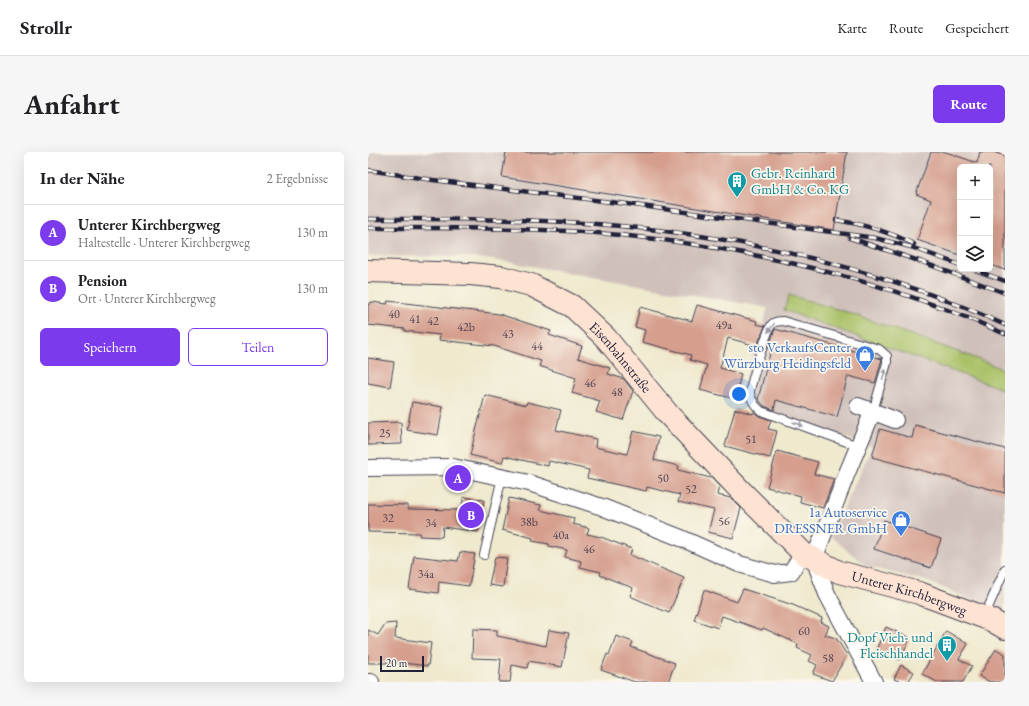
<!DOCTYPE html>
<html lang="de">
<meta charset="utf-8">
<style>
body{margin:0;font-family:"EB Garamond",serif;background:#f6f6f6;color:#202124}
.controls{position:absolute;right:12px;top:12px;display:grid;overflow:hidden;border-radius:6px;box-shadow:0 4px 16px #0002}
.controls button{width:36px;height:36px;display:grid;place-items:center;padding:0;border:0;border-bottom:1px solid #e0e0e0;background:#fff;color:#202124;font:20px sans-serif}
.scale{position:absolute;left:12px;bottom:10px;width:44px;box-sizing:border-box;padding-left:4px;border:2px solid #22223b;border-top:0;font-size:11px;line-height:14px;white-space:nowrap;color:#22223b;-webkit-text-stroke:3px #fbf7ec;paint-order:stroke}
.you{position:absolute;left:371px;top:242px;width:14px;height:14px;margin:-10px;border:3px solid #fff;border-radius:50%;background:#1a73e8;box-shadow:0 0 0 6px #1a73e833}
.badge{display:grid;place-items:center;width:26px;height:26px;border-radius:50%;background:#7c3aed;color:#fff;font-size:13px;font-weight:700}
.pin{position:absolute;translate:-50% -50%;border:2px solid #fff;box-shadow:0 1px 4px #0006}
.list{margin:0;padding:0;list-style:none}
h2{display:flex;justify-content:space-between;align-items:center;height:52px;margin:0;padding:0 16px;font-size:17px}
h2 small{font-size:13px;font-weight:400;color:#757577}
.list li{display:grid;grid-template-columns:26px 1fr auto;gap:12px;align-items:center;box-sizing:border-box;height:56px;padding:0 16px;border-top:1px solid #e0e0e0}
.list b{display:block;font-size:15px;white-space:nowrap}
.list p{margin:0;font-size:13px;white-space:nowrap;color:#757577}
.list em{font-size:13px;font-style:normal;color:#757577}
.actions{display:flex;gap:8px;padding:12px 16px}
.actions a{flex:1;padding:9px 0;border:1px solid #7c3aed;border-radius:6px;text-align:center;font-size:14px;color:#7c3aed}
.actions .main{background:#7c3aed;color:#fff}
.icon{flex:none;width:22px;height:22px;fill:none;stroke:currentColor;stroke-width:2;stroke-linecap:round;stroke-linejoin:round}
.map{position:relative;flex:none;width:637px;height:530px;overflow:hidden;border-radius:6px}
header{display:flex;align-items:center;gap:24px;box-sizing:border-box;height:56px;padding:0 20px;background:#fff;border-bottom:1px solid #e0e0e0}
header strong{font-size:19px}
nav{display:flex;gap:22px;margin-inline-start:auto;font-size:14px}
.intro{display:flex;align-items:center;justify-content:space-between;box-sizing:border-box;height:96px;padding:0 24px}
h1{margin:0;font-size:28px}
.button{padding:10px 18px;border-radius:6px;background:#7c3aed;color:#fff;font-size:14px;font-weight:700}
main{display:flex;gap:24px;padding:0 24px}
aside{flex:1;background:#fff;border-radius:6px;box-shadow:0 4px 16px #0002}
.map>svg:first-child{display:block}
</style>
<header>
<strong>Strollr</strong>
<nav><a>Karte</a><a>Route</a><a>Gespeichert</a></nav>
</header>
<div class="intro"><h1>Anfahrt</h1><a class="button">Route</a></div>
<main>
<aside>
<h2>In der Nähe<small>2 Ergebnisse</small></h2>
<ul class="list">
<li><span class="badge">A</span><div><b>Unterer Kirchbergweg</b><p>Haltestelle · Unterer Kirchbergweg</p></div><em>130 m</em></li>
<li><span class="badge">B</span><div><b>Pension</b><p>Ort · Unterer Kirchbergweg</p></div><em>130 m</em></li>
</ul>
<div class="actions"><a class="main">Speichern</a><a>Teilen</a></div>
</aside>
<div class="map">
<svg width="637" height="530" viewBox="0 0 637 530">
<rect width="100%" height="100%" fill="#fbf7ec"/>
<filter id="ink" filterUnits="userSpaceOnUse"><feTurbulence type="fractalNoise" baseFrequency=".025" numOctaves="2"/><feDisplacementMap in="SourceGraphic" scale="8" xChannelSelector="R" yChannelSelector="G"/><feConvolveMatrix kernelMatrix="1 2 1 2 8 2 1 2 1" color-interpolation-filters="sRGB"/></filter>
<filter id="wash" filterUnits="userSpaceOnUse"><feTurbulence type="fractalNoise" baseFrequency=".012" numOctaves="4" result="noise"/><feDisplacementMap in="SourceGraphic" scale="16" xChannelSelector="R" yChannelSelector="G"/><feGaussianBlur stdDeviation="0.9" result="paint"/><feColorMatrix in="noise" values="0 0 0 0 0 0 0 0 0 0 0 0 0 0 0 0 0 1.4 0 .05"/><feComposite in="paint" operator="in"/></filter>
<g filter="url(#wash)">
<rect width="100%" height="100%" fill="#efe9ce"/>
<path fill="#cfc0ba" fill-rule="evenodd" d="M 0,0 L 637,0 L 637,464 L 626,457 L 558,429 L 498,414 L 462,384 L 504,295 L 370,250 L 400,156 L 140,110 L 103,105 L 0,104 ZM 592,15 L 622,15 L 622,117 L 592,117 Z"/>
<path fill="#aac167" stroke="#667251" d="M 421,143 L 482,161 L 599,203 L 637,218 L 637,238 L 416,158 Z"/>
<g id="blocks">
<g fill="#d59e8d">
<path d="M 138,0 L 479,0 L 466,78 L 134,25 Z"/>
<path d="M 563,0 L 578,0 L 609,11 L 612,0 L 625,0 L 637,4 L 637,118 L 622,113 L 622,15 L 592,15 L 592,103 L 549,88 L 563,48 L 548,42 Z"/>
<path d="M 20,149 L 131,162 L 183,179 L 181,183 L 214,194 L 210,206 L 242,216 L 240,222 L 256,227 L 265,239 L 255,268 L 228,260 L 232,249 L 204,241 L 208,226 L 171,214 L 173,209 L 126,194 L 71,188 L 72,183 L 37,179 L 37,177 L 0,173 L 0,152 L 2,152 L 3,150 L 19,152 Z"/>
<path d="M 329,153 L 389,169 L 388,172 L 397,174 L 389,194 L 360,186 L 352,216 L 373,222 L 367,247 L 332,238 L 339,213 L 322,208 L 323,203 L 274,190 L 277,178 L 267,175 L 272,155 L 324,169 Z"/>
<path d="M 407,177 L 514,207 L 507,231 L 480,224 L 469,265 L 408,248 L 406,258 L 396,254 L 390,247 L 403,198 L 400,197 Z"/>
<path d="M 0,206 L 26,210 L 22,235 L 0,231 Z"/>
<path d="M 117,243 L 158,253 L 159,250 L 193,258 L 188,278 L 228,287 L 227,295 L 259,302 L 265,279 L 291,285 L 286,308 L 311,314 L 310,318 L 343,326 L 351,334 L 349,343 L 363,346 L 373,356 L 365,386 L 340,380 L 346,358 L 310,350 L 312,343 L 279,335 L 278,339 L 219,326 L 221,318 L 181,309 L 180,314 L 136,304 L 134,311 L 102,303 Z"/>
<path d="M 44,250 L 75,255 L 70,283 L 39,278 Z"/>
<path d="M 367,257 L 385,262 L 386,260 L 391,264 L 403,268 L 400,277 L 409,279 L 402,306 L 357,294 Z"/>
<path d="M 33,270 L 34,292 L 0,293 L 0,271 Z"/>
<path d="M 547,273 L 637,297 L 637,341 L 504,305 L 512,277 L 544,286 Z"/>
<path d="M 409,299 L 450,310 L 446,322 L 466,327 L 455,356 L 432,350 L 433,344 L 399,335 Z"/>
<path d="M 96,345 L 116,348 L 110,380 L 75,375 L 74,385 L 51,384 L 52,381 L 0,380 L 0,352 L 40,353 L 40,357 L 93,358 Z"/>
<path d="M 141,346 L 173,353 L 172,358 L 206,366 L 205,372 L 221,376 L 219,382 L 233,385 L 264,397 L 262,403 L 316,426 L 301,461 L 262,444 L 265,436 L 232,423 L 233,420 L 212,415 L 213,409 L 197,405 L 199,398 L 181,394 L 181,392 L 164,389 L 165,386 L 134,378 Z"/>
<path d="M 516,368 L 573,387 L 563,416 L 506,397 Z"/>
<path d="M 92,400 L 107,402 L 101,434 L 71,430 L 70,441 L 41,437 L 46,404 L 90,409 Z"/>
<path d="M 127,405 L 139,406 L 135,435 L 121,433 Z"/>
<path d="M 375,437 L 425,453 L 454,466 L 453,470 L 461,474 L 457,483 L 468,486 L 479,503 L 464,529 L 445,522 L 449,513 L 441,509 L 444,503 L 429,496 L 430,492 L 395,476 L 394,478 L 354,464 L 350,476 L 326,468 L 336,438 L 369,450 Z"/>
<path d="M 28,471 L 27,486 L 63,491 L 60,514 L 26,510 L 25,511 L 19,509 L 19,511 L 0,511 L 0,478 L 10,483 L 17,472 Z"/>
<path d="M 518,475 L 542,486 L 532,508 L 508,498 Z"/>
<path d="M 105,477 L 129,478 L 129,484 L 178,494 L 181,478 L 201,481 L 194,515 L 161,509 L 159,516 L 144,513 L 142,530 L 131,530 L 133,507 L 104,506 Z"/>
<path d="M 578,479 L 600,492 L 591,507 L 604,514 L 595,530 L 569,530 L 554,522 Z"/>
<path d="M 248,484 L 265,490 L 263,495 L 307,511 L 300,530 L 267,530 L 233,518 L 239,502 L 241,503 Z"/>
<path d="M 628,497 L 637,502 L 637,530 L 622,530 L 611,524 Z"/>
<path d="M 533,513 L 546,520 L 540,530 L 533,530 L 526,527 Z"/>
</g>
</g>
</g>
<g filter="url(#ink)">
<use href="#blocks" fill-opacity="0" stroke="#414051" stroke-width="1"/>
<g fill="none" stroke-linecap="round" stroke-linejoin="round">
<g stroke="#414051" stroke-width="10">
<g id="lane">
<path d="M 490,294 L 393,259 C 387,254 383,249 382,241 C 382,233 399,178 404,172 C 407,169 411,169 415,169 L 511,197 L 519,204 L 519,211 L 505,259"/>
<path d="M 116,403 L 134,325"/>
<path d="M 616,465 L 637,417"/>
</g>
</g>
<g stroke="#414051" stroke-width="18">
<g id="street">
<path d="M 490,254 L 527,268"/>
<path d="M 505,259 L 479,321 L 446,407 L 459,442 L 506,530"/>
<path d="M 0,316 L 85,315 L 161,331 L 234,355 L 313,386 L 371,412 L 407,422 L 423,420 L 435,401"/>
<path d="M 0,530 L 3,530"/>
</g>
</g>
<g stroke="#414051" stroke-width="24">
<g id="secondary">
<path id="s1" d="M 0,119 L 102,122 L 133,125 L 163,133 L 204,154 L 238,186 L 300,262 L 373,339 L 435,401 L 471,420 L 551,441 L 623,468 L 637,476"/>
</g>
</g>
<use href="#lane" stroke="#fff" stroke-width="8"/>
<use href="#street" stroke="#fff" stroke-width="16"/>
<use href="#secondary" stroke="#fee3d2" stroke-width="22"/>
<g stroke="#22223b" stroke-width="4.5">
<g id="rail">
<path d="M 0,18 L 65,28 L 259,52 L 507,86 L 543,95 L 592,113"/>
<path d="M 0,67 C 84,67 168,66 252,74 C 382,86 517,118 637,173"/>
<path d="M 468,68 C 496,72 521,80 546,92"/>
<path d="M 0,76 C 84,76 168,75 252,83 C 381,96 519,128 637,182"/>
<path d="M 482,86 L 554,110 L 637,141"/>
<path d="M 604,117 L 637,129"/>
</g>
</g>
<use href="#rail" stroke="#fbf7ec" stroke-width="3" stroke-dasharray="9" stroke-linecap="butt"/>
</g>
<defs><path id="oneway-solid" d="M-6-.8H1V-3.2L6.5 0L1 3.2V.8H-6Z"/></defs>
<g fill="#9c9ca7">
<use href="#oneway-solid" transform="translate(403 176) rotate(126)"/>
<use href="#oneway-solid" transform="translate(516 222) rotate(-74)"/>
<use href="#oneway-solid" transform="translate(430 272) rotate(20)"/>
</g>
</g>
<defs>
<g id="building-pin" transform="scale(1)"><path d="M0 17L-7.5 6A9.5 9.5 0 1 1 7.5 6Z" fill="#0f9aa8" stroke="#fbf7ec"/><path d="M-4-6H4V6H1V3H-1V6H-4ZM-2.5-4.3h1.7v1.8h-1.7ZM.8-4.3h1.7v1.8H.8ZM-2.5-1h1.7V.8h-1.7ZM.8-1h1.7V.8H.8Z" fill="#fff"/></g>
<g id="shop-pin" transform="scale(1)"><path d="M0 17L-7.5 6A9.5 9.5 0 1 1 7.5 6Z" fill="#3f7fe0" stroke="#fbf7ec"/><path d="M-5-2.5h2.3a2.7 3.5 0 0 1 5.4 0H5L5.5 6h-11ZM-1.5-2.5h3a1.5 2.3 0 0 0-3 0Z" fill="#fff"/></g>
</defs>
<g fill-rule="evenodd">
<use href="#building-pin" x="369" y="29"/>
<use href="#shop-pin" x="497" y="203"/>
<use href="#shop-pin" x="533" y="368"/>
<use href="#building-pin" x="579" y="493"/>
</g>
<g text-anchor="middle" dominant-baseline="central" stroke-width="3.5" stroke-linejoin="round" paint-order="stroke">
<g font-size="12" fill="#4f4150">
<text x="26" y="162">40</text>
<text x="47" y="167">41</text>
<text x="65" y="169">42</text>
<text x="356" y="173">49a</text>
<text x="98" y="175">42b</text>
<text x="140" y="182">43</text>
<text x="169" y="194">44</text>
<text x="222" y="231">46</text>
<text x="249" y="240">48</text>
<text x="17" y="281">25</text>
<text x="383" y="287">51</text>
<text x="295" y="326">50</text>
<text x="323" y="337">52</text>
<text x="20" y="366">32</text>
<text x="356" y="369">56</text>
<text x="161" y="370">38b</text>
<text x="63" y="371">34</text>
<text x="193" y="383">40a</text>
<text x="221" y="397">46</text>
<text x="58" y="422">34a</text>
<text x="436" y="479">60</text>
<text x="460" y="506">58</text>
</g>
<g font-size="14" fill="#0d838f" stroke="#fbf7ec" text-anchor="start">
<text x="383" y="21">Gebr. Reinhard<tspan x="383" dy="16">GmbH &amp; Co. KG</tspan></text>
<text x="565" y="485" text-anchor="end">Dopf Vieh- und<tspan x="565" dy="16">Fleischhandel</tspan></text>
</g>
<g font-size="14" fill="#366cbe" stroke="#fbf7ec" text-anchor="end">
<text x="483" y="195">sto VerkaufsCenter<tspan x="483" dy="16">Würzburg Heidingsfeld</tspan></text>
<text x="519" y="360">1a Autoservice<tspan x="519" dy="16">DRESSNER GmbH</tspan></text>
</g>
<g font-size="14" fill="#22223b" stroke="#fbf7ec">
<text stroke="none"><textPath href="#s1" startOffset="281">Eisenbahnstraße</textPath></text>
<text stroke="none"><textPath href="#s1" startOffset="663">Unterer Kirchbergweg</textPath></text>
</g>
</g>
</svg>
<div class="controls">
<button>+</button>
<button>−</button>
<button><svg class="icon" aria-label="layers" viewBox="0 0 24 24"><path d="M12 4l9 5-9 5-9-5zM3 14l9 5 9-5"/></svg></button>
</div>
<div class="scale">20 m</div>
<div class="you"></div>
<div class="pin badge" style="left:90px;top:326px">A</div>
<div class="pin badge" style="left:103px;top:363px">B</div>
</div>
</main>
